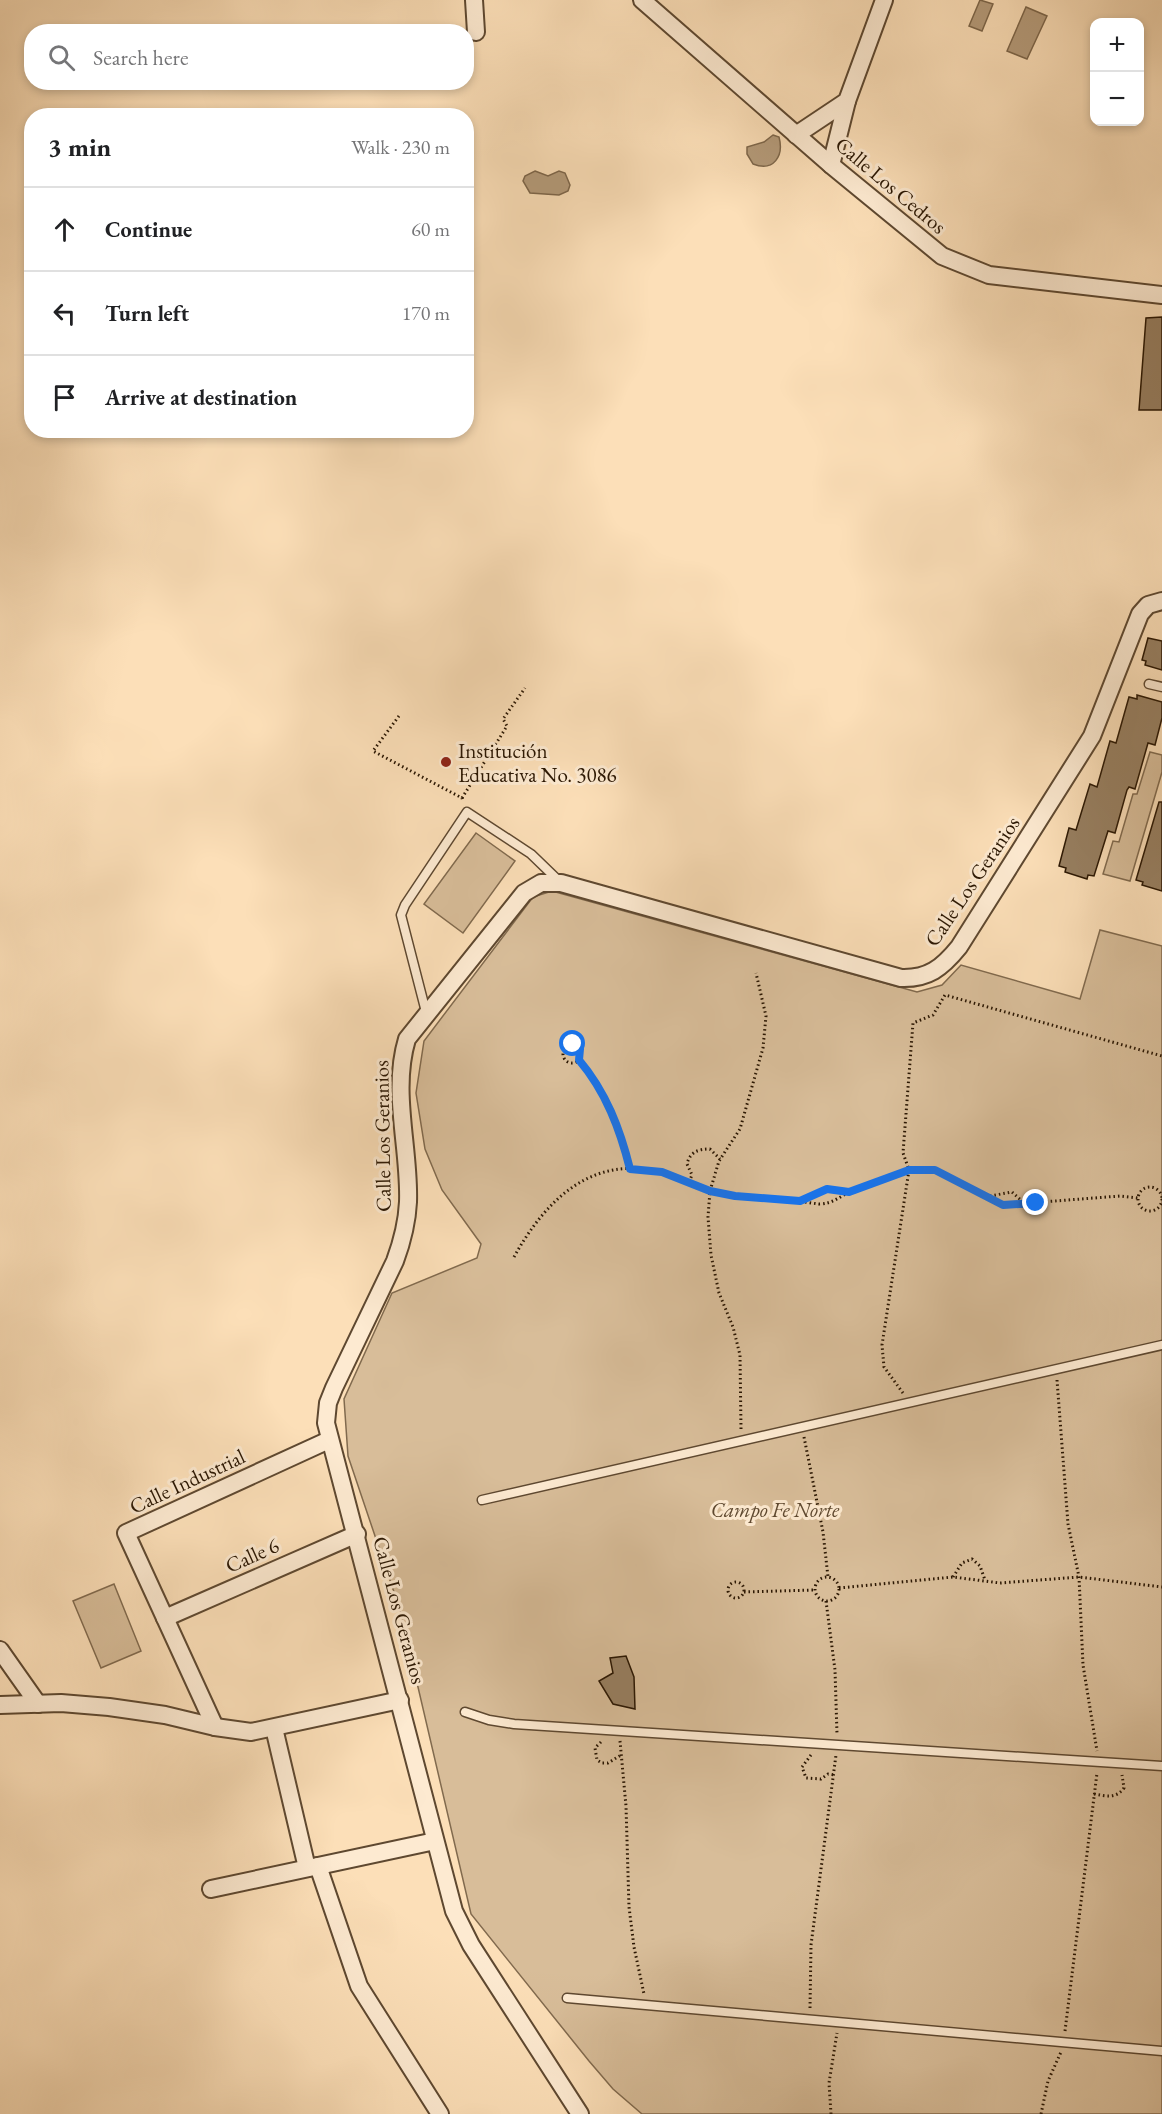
<!DOCTYPE html>
<meta charset="utf-8">
<style>
body{margin:0;font-family:"EB Garamond",serif;background:#f6f6f6;color:#202124}
.controls{position:absolute;right:18px;top:18px;display:grid;overflow:hidden;border-radius:12px;box-shadow:0 3px 9px #0003}
.controls button{width:54px;height:54px;display:grid;place-items:center;padding:0;border:0;border-bottom:2px solid #e0e0e0;background:#fff;color:#202124;font:30px sans-serif}
.stop{position:absolute;width:18px;height:18px;margin:-14px;border:4px solid #1a73e8;border-radius:50%;background:#fff}
.stop.end{background:#1a73e8;border-color:#fff;box-shadow:0 2px 6px #0008}
.list{margin:0;padding:0;list-style:none}
h2{display:flex;justify-content:space-between;align-items:center;height:78px;margin:0;padding:0 24px;font-size:26px}
h2 small{font-size:20px;font-weight:400;color:#757577}
.list li{display:grid;grid-template-columns:39px 1fr auto;gap:18px;align-items:center;box-sizing:border-box;height:84px;padding:0 24px;border-top:2px solid #e0e0e0}
.list b{display:block;font-size:22px;white-space:nowrap}
.list em{font-size:20px;font-style:normal;color:#757577}
.icon{flex:none;width:33px;height:33px;fill:none;stroke:currentColor;stroke-width:2;stroke-linecap:round;stroke-linejoin:round}
.map{position:relative;flex:none;width:1162px;height:2114px;overflow:hidden}
.search{position:absolute;background:#fff;box-shadow:0 3px 9px #0003;left:24px;top:24px;width:450px;height:66px;display:flex;align-items:center;gap:15px;box-sizing:border-box;padding:0 21px;border-radius:24px;color:#757577;font-size:22px}
.panel{position:absolute;background:#fff;box-shadow:0 3px 9px #0003;left:24px;top:108px;width:450px;height:330px;border-radius:24px}
.map>svg:first-child{display:block}
</style>
<div class="map">
<svg width="1162" height="2114" viewBox="0 0 1162 2114">
<rect width="100%" height="100%" fill="#fcdfb8"/>
<filter id="stains"><feTurbulence type="fractalNoise" baseFrequency=".00333" numOctaves="4"/><feColorMatrix values="0 0 0 0 .2 0 0 0 0 .09 0 0 0 0 .02 0 0 0 .5 -.17"/></filter>
<radialGradient id="worn" r=".72"><stop offset=".6" stop-color="#630" stop-opacity="0"/><stop offset="1" stop-color="#630" stop-opacity=".3"/></radialGradient>
<g fill="#d8bd99" stroke="#816a4e" stroke-width="1.5">
<path d="M 1150,752 L 1162,755 L 1162,772 L 1130,881 L 1103,874 L 1113,841 L 1119,842 L 1133,794 L 1137,794 Z"/>
<path d="M 476,833 L 515,861 L 463,933 L 424,904 Z"/>
<path d="M 552,891 L 917,992 L 942,985 L 961,965 L 1080,999 L 1100,930 L 1162,946 L 1162,2114 L 642,2114 L 613,2089 L 589,2061 L 471,1914 L 400,1610 L 348,1456 L 344,1399 L 392,1293 L 477,1258 L 481,1244 L 442,1190 L 425,1149 L 416,1093 L 424,1041 L 533,897 Z"/>
<path d="M 114,1584 L 141,1651 L 101,1668 L 73,1601 Z"/>
</g>
<g fill="#b59b7a" stroke="#7d664a" stroke-width="1.5">
<path d="M 980,0 L 993,4 L 982,31 L 969,26 Z"/>
<path d="M 1026,7 L 1047,16 L 1027,59 L 1007,51 Z"/>
<path d="M 773,135 L 779,137 C 784,156 774,172 753,164 L 747,154 L 747,147 L 764,142 Z"/>
<path d="M 535,171 L 548,176 L 559,171 L 565,173 L 570,185 L 568,191 L 559,195 L 530,193 L 523,181 L 525,176 Z"/>
</g>
<g fill="#977f61" stroke="#2a1602" stroke-width="1.5">
<path d="M 1162,317 L 1162,410 L 1139,410 L 1146,318 Z"/>
<path d="M 1148,638 L 1162,641 L 1162,670 L 1145,665 L 1146,661 L 1142,660 Z"/>
<path d="M 1137,695 L 1162,702 L 1162,718 L 1155,745 L 1148,743 L 1135,789 L 1129,787 L 1127,790 L 1115,833 L 1108,831 L 1094,876 L 1088,875 L 1087,879 L 1065,872 L 1066,868 L 1059,866 L 1069,828 L 1076,830 L 1090,784 L 1097,787 L 1110,741 L 1116,743 L 1129,697 L 1137,699 Z"/>
<path d="M 1159,802 L 1162,802 L 1162,891 L 1142,885 L 1143,882 L 1136,880 Z"/>
<path d="M 626,1656 L 634,1677 L 635,1709 L 613,1704 L 599,1681 L 613,1673 L 610,1658 Z"/>
</g>
<g fill="none" stroke-linecap="round" stroke-linejoin="round">
<g stroke="#5e4830" stroke-width="11">
<g id="service">
<path d="M 1149,684 L 1162,687"/>
<path d="M 426,1012 L 401,915 L 405,905 L 467,812 L 531,854 L 561,883"/>
<path d="M 482,1500 L 1162,1345"/>
<path d="M 465,1712 L 489,1720 L 514,1724 L 1162,1766"/>
<path d="M 567,1998 L 1162,2051"/>
</g>
</g>
<g stroke="#5e4830" stroke-width="20">
<g id="minor">
<path d="M 474,0 L 476,32"/>
<path d="M 642,0 L 831,165 L 942,256 L 989,275 L 1162,295"/>
<path d="M 796,135 L 847,101 L 884,0"/>
<path d="M 831,165 L 847,101"/>
<path d="M 165,1618 L 357,1534"/>
<path d="M 0,1650 L 38,1704"/>
<path d="M 0,1705 L 61,1703 L 109,1707 L 165,1715 L 215,1727 L 251,1732 L 400,1700"/>
<path d="M 215,1727 L 126,1533 L 329,1440"/>
<path d="M 274,1728 L 307,1868"/>
<path d="M 318,1866 L 359,1986 L 440,2114"/>
<path d="M 211,1889 L 435,1841"/>
<path d="M 580,2114 L 471,1945 L 454,1911 L 326,1423 L 328,1403 L 334,1388 L 395,1261 C 402,1242 407,1223 408,1202 C 410,1149 391,1092 407,1039 L 524,893 L 541,883 L 561,883 L 901,978 C 928,979 942,968 959,947 L 1092,736 L 1140,614 L 1148,605 L 1162,601"/>
</g>
</g>
<g stroke="#2a1602" stroke-width="3" stroke-dasharray="1.5 3" stroke-linecap="butt">
<path d="M 399,716 L 373,751 L 462,798 L 463,802"/>
<path d="M 462,798 L 507,726 L 503,719 L 525,688"/>
<circle cx="572" cy="1054" r="9"/>
<path d="M 579,1060 C 606,1092 620,1129 630,1169"/>
<path d="M 689,1182 L 692,1175 L 687,1164 C 690,1152 698,1149 710,1149 L 720,1159"/>
<circle cx="1150" cy="1199" r="12"/>
<path d="M 990,1196 L 1012,1192 L 1025,1204"/>
<path d="M 802,1200 L 827,1189 L 849,1192"/>
<path d="M 514,1257 C 545,1201 592,1153 663,1173 C 679,1177 694,1186 710,1191 C 735,1199 765,1199 791,1200 C 801,1201 810,1203 819,1204 C 833,1204 840,1196 852,1191 C 878,1179 906,1166 935,1170 L 1003,1205 L 1120,1196 L 1138,1198"/>
<path d="M 1057,1380 L 1068,1524 L 1079,1577 L 1083,1665 L 1097,1751"/>
<path d="M 903,1393 L 884,1367 L 882,1345 L 909,1170 L 903,1153 L 913,1023 L 933,1015 L 945,995 L 1162,1056"/>
<path d="M 741,1429 L 740,1355 L 733,1327 L 719,1293 L 711,1255 L 708,1217 L 710,1191 L 719,1161 L 740,1129 L 763,1048 L 766,1016 L 756,973"/>
<path d="M 804,1437 L 823,1532 L 828,1577"/>
<path d="M 953,1577 L 962,1563 L 972,1559 L 980,1566 L 985,1580"/>
<circle cx="827" cy="1589" r="12"/>
<circle cx="736" cy="1590" r="8"/>
<path d="M 839,1588 L 953,1577 L 1000,1583 L 1079,1577 L 1162,1587"/>
<path d="M 744,1592 L 815,1590"/>
<path d="M 826,1601 L 835,1670 L 837,1734"/>
<path d="M 620,1741 L 626,1806 L 629,1907 L 634,1947 L 644,1994"/>
<path d="M 601,1742 L 595,1748 L 597,1760 L 602,1763 L 608,1763 L 621,1755"/>
<path d="M 811,1755 L 802,1767 L 806,1778 L 821,1779 L 828,1774 L 834,1775"/>
<path d="M 1094,1794 C 1106,1796 1116,1799 1124,1788 L 1122,1775"/>
<path d="M 810,2008 L 811,1945 L 836,1755"/>
<path d="M 1065,2031 L 1097,1773"/>
<path d="M 831,2114 L 829,2083 L 837,2033"/>
<path d="M 1041,2114 L 1048,2081 L 1061,2052"/>
</g>
<use href="#service" stroke="#fdead1" stroke-width="8"/>
<use href="#minor" stroke="#fdead1" stroke-width="16"/>
</g>
<g fill="none" stroke-linecap="round" stroke-linejoin="round">
<path stroke="#1a73e8" stroke-width="8" d="M 573,1044 L 580,1049 L 579,1060 C 606,1092 620,1129 630,1169 L 662,1172 L 710,1191 L 735,1196 L 800,1201 L 827,1189 L 849,1192 L 909,1170 L 935,1170 L 1003,1205 L 1036,1203"/>
</g>
<circle fill="#8f2418" stroke="#fdead1" stroke-width="2" cx="446" cy="762" r="6"/>
<g text-anchor="middle" dominant-baseline="central" stroke-width="6" stroke-linejoin="round" paint-order="stroke">
<g font-size="21" fill="#2a1602" stroke="#fdead1">
<text transform="translate(891 185) rotate(40)">Calle Los Cedros</text>
<text transform="translate(972 881) rotate(-56)">Calle Los Geranios</text>
<text transform="translate(382 1136) rotate(-91)">Calle Los Geranios</text>
<text transform="translate(187 1481) rotate(-25)">Calle Industrial</text>
<text transform="translate(252 1555) rotate(-24)">Calle 6</text>
<text transform="translate(400 1610) rotate(75)">Calle Los Geranios</text>
</g>
<g font-size="21" fill="#2a1602" stroke="#fdead1" text-anchor="start">
<text x="458" y="750">Institución<tspan x="458" dy="24">Educativa No. 3086</tspan></text>
</g>
<g font-size="21" font-style="italic" fill="#5e482f" stroke="#fdead1">
<text x="775" y="1509">Campo Fe Norte</text>
</g>
</g>
<rect width="100%" height="100%" filter="url(#stains)"/>
<rect width="100%" height="100%" fill="url(#worn)"/>
</svg>
<div class="controls">
<button>+</button>
<button>−</button>
</div>
<div class="stop" style="left:573px;top:1044px"></div>
<div class="stop end" style="left:1036px;top:1203px"></div>
<div class="search"><svg class="icon" aria-label="search" viewBox="0 0 24 24"><circle cx="10" cy="10" r="6"/><path d="M15 15l6 6"/></svg>Search here</div>
<section class="panel">
<h2>3 min<small>Walk · 230 m</small></h2>
<ul class="list">
<li><svg class="icon" aria-label="ahead" viewBox="0 0 24 24"><path d="M12 20V5M6 11l6-6 6 6"/></svg><div><b>Continue</b></div><em>60 m</em></li>
<li><svg class="icon" aria-label="left" viewBox="0 0 24 24"><path d="M17 20v-9H6M10 6l-5 5 5 5"/></svg><div><b>Turn left</b></div><em>170 m</em></li>
<li><svg class="icon" aria-label="arrive" viewBox="0 0 24 24"><path d="M6 21V4h12l-3 4 3 4H6"/></svg><div><b>Arrive at destination</b></div></li>
</ul>
</section>
</div>
